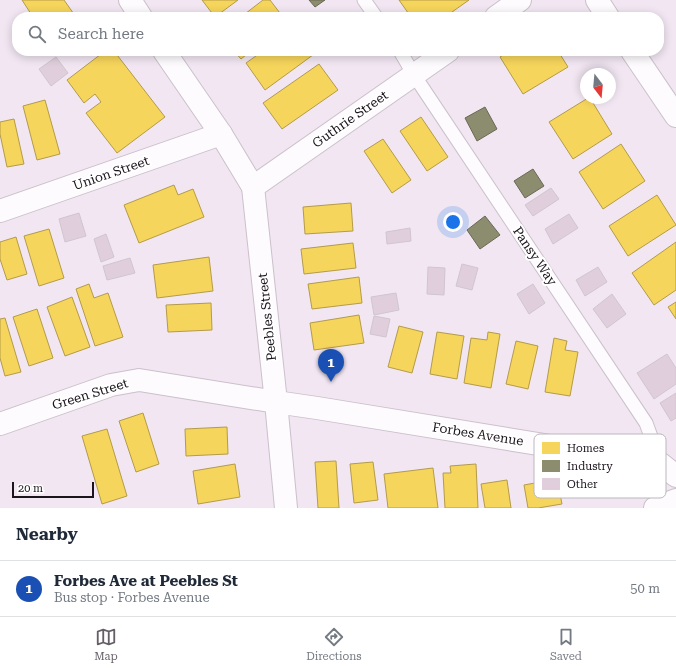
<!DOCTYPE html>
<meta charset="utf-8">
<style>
body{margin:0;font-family:"Roboto Serif",serif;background:#f2f2f3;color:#1f2937}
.compass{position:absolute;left:580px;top:68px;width:36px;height:36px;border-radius:50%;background:#fff;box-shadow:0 2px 10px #0003;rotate:164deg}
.scale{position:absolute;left:12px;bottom:10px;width:82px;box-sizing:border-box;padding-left:4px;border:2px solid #1b141c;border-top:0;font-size:11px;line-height:14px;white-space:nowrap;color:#1b141c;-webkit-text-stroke:3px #fff;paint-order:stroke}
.you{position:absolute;left:453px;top:222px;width:14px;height:14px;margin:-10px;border:3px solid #fff;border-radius:50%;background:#1a73e8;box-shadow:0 0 0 6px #1a73e833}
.badge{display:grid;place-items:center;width:26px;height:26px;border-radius:50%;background:#665e67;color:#fff;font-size:13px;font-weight:700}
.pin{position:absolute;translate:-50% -33px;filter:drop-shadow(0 1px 2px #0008)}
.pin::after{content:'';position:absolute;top:21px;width:14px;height:12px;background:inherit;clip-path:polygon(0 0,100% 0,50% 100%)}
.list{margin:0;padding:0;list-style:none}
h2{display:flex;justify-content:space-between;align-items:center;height:52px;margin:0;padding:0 16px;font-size:17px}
h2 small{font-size:13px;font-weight:400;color:#747a83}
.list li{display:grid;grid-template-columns:26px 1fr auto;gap:12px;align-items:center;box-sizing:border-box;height:56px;padding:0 16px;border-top:1px solid #e0e1e3}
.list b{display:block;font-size:15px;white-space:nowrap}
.list p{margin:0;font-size:13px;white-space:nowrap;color:#747a83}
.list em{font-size:13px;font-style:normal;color:#747a83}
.icon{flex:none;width:22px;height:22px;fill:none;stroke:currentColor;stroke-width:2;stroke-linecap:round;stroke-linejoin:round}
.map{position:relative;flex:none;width:676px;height:508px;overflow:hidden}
.search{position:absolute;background:#fff;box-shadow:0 2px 10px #0003;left:12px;right:12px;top:12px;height:44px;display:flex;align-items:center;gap:10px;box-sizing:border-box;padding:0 14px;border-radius:16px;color:#747a83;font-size:15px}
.sheet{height:108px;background:#fff}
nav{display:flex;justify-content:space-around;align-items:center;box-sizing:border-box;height:56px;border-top:1px solid #e0e1e3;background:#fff;font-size:11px;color:#747a83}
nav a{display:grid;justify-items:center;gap:2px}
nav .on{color:#665e67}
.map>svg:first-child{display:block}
</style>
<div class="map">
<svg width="676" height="508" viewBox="0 0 676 508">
<rect width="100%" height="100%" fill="#f1e6f2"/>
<g fill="#f6d55c" stroke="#b49b49">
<path d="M 22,0 L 64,0 L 76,17 L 33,17 Z"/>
<path d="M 202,0 L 238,0 L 215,17 Z"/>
<path d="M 263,0 L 270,0 L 283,17 L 241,17 Z"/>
<path d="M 399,0 L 469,0 L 445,17 L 411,17 Z"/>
<path d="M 105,51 L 114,51 L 165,117 L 117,153 L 86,113 L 101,102 L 95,94 L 84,103 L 67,80 Z"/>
<path d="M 234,51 L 251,51 L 241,59 Z"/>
<path d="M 263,51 L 316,51 L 317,52 L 265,90 L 246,63 Z"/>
<path d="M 510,51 L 558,51 L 568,67 L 523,94 L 500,57 Z"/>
<path d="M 319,64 L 338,90 L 282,129 L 263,103 Z"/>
<path d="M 588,98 L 590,98 L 612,134 L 573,159 L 549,122 Z"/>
<path d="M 45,100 L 60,154 L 37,160 L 23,106 Z"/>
<path d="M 421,117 L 448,157 L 427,171 L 400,131 Z"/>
<path d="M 14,119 L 24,164 L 7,167 L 0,134 L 0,122 Z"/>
<path d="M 383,139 L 411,180 L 392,193 L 364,151 Z"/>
<path d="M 621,144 L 645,181 L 603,209 L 579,172 Z"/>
<path d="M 174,185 L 178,195 L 193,189 L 204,217 L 139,243 L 124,205 Z"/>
<path d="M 657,195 L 676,225 L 628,256 L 609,226 Z"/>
<path d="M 351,203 L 353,231 L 305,234 L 303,207 Z"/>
<path d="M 49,229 L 64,278 L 39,286 L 24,236 Z"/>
<path d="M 16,237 L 27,274 L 7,280 L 0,259 L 0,242 Z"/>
<path d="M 676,242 L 676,290 L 654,305 L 632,273 Z"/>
<path d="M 353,243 L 356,268 L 304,274 L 301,249 Z"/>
<path d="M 209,257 L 213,291 L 157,298 L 153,265 Z"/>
<path d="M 359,277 L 362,303 L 312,309 L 308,284 Z"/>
<path d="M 89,284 L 94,298 L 108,293 L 123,337 L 95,346 L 76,289 Z"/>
<path d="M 72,297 L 90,347 L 65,356 L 47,307 Z"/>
<path d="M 676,302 L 676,319 L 668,307 Z"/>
<path d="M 211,303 L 212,330 L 168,332 L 166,305 Z"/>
<path d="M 37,309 L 53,358 L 29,366 L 13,317 Z"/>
<path d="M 359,315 L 364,343 L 314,350 L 310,323 Z"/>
<path d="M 5,318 L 21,372 L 5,376 L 0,358 L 0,319 Z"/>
<path d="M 399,326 L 423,332 L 412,373 L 388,367 Z"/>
<path d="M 437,332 L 464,336 L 457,379 L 430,374 Z"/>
<path d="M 488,332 L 500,334 L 491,388 L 464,383 L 471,338 L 487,340 Z"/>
<path d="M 554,338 L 567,341 L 565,350 L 578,352 L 570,396 L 545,392 Z"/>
<path d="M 516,341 L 538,346 L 528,389 L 506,384 Z"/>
<path d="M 143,413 L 159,464 L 136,472 L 119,421 Z"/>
<path d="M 227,427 L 228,454 L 186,456 L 185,429 Z"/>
<path d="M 107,429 L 127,496 L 102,504 L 82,436 Z"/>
<path d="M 336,461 L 339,508 L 318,508 L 315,462 Z"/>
<path d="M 373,462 L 378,500 L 354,503 L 350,464 Z"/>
<path d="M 235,464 L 240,497 L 198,504 L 193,471 Z"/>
<path d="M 476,464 L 478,508 L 445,508 L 443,473 L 451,473 L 450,466 Z"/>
<path d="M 433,468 L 438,508 L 388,508 L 384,474 Z"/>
<path d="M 557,479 L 562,504 L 538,508 L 528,508 L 524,485 Z"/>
<path d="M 507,480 L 511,508 L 485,508 L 481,484 Z"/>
</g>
<g fill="#8c8c6e" stroke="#6a6855">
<path d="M 309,0 L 325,0 L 315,7 Z"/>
<path d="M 485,107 L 497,129 L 477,141 L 465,118 Z"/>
<path d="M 533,169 L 544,186 L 525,198 L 514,181 Z"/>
<path d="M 485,216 L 500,235 L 480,249 L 467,230 Z"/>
</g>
<g fill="#e1cedd" stroke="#d0c6cf">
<path d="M 56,57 L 68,73 L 51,86 L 39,69 Z"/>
<path d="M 551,188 L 559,199 L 533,216 L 525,205 Z"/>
<path d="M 79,213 L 86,236 L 65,242 L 59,219 Z"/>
<path d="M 569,214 L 578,228 L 553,244 L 545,229 Z"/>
<path d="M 410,228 L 411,241 L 387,244 L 386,232 Z"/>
<path d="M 106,234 L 114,257 L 101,262 L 94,239 Z"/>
<path d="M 130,258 L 135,273 L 107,280 L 103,266 Z"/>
<path d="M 462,264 L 478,268 L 472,290 L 456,286 Z"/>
<path d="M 428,267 L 445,268 L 444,295 L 427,294 Z"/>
<path d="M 598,267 L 607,282 L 585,296 L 576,280 Z"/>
<path d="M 533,284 L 545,303 L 529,314 L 517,294 Z"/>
<path d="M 396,293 L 399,310 L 374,315 L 371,297 Z"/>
<path d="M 612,294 L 626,314 L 607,328 L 593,309 Z"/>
<path d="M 374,316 L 390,319 L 386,337 L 370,334 Z"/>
<path d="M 667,354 L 676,368 L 676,384 L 654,399 L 637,373 Z"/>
<path d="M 676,393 L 676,418 L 671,421 L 660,403 Z"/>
</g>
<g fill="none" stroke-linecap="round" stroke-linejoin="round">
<g stroke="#cac1cb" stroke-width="15">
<g id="lane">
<path d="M 364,0 L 376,17"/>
<path d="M 400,51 L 414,75 L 646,423 L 661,464"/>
</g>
</g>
<g stroke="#cac1cb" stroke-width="24">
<g id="street">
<path d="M 130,0 L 141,17"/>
<path d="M 597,0 L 608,17"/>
<path d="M 496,17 L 520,0"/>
<path d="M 632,51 L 676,116"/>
<path d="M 253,187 L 448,51"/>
<path d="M 0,211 L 221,134"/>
<path d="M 0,424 L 111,385 L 139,380 L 276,402 L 253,187 L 221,134 L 164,51"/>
</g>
</g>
<g stroke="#cac1cb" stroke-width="24">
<g id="secondary">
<path d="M 286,508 L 276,402 L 317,408 L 661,464 L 676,476"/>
<path d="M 655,508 L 676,500"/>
</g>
</g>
<use href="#lane" stroke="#fdfbfd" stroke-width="13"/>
<use href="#street" stroke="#fdfbfd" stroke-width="22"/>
<use href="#secondary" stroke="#fdfbfd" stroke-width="22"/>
</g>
<g text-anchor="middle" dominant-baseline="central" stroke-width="4" stroke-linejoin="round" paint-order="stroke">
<g font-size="13" fill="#1b141c" stroke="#fff">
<text transform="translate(350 119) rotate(-35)">Guthrie Street</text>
<text transform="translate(111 173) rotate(-19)">Union Street</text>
<text transform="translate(535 256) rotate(56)">Pansy Way</text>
<text transform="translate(267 317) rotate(-96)">Peebles Street</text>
<text transform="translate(90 394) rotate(-17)">Green Street</text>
<text transform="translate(478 434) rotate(9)">Forbes Avenue</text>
</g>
</g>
<rect x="534" y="434" width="132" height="64" rx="6" fill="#fff" stroke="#bbb8bb" stroke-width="1"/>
<rect x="542" y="442" width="18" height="12" fill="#f6d55c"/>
<rect x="542" y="460" width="18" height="12" fill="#8c8c6e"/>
<rect x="542" y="478" width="18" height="12" fill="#e1cedd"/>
<g font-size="11" fill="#1b141c">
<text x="567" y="452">Homes</text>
<text x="567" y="470">Industry</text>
<text x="567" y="488">Other</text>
</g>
</svg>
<svg class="compass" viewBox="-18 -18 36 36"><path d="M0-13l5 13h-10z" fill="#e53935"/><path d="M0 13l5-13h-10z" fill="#747a83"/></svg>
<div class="scale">20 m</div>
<div class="you"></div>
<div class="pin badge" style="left:331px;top:382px;background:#1a4fb4">1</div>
<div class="search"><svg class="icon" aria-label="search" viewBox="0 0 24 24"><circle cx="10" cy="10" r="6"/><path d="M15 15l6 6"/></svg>Search here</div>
</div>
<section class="sheet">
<h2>Nearby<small></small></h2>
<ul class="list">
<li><span class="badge" style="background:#1a4fb4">1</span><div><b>Forbes Ave at Peebles St</b><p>Bus stop · Forbes Avenue</p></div><em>50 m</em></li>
</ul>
</section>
<nav>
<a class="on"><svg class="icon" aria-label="map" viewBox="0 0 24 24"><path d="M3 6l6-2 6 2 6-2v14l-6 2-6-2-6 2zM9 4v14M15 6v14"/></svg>Map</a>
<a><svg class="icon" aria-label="directions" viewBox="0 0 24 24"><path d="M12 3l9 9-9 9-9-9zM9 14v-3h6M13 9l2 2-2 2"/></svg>Directions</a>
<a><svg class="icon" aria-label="saved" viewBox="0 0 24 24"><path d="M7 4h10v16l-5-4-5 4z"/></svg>Saved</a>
</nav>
